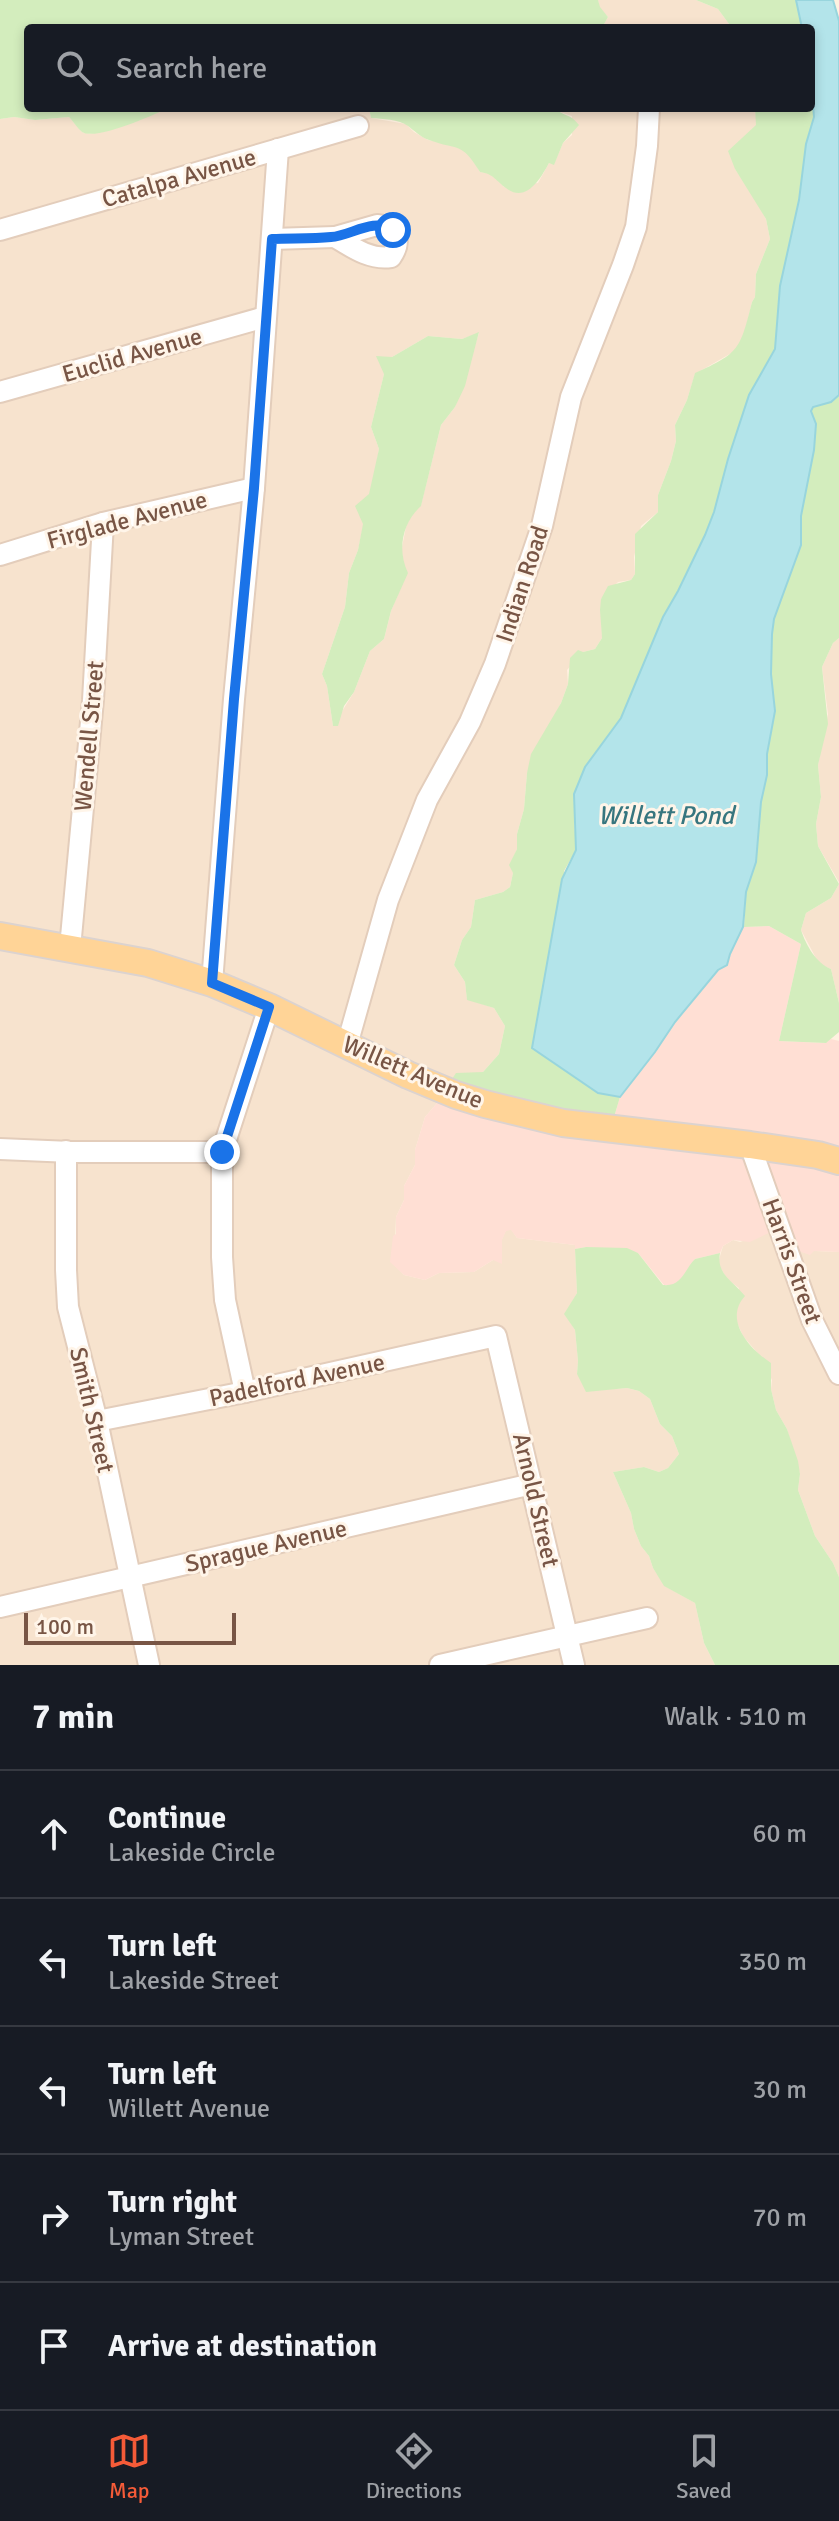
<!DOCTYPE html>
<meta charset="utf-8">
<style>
body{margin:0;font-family:Signika,sans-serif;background:#20242c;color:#f1f3f6}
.scale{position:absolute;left:24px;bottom:20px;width:212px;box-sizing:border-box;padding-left:8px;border:4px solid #785545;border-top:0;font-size:22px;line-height:28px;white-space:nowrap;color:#785545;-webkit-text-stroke:6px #fff5e9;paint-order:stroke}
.stop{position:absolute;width:24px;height:24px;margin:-18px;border:6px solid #1a73e8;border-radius:50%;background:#fff}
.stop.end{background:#1a73e8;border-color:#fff;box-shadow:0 2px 8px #0008}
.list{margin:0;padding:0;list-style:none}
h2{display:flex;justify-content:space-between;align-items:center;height:104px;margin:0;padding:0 32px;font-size:34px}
h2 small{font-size:26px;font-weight:400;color:#9ea1a6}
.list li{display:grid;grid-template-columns:52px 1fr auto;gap:24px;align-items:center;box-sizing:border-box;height:128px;padding:0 32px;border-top:2px solid #363941}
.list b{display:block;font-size:30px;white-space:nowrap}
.list p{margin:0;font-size:26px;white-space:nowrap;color:#9ea1a6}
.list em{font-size:26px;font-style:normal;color:#9ea1a6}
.icon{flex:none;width:44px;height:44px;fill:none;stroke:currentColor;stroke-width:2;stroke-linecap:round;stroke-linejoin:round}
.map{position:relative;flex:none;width:839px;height:1665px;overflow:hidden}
.search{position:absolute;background:#171b24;box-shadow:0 4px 12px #0003;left:24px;right:24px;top:24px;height:88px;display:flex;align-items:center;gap:20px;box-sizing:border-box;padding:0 28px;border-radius:8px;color:#9ea1a6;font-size:30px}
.sheet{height:744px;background:#171b24}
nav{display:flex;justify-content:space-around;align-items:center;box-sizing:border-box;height:112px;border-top:2px solid #363941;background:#171b24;font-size:22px;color:#9ea1a6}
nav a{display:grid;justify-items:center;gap:4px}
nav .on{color:#f55b38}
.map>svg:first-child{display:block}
</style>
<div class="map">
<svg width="839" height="1665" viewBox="0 0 839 1665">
<rect width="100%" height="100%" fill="#fff1e0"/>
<g fill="#f7e3ce" fill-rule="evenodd">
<path d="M 598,0 L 696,0 L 718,9 L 732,28 L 602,28 L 608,17 L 599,7 Z"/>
<path d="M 169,108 L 369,108 L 371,118 L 406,124 L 414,132 L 428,140 L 454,145 L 468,152 L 480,172 L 492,173 L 504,187 L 538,183 L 549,163 L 554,164 L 563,143 L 572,135 L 572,116 L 560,112 L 555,108 L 755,108 L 757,125 L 735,169 L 758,203 L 766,219 L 770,239 L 756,274 L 755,297 L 752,302 L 744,336 L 735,351 L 695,374 L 687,400 L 675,425 L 676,441 L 671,461 L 658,495 L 658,512 L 641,526 L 634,557 L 635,574 L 631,580 L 618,582 L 601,599 L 602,638 L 595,649 L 583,652 L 567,670 L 568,684 L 561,703 L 527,773 L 524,809 L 517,834 L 517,849 L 512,861 L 513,873 L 510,887 L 503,892 L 475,900 L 471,927 L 462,940 L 454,965 L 465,982 L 467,999 L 494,1008 L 505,1026 L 499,1054 L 483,1072 L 443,1096 L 425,1117 L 415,1150 L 415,1165 L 404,1186 L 404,1200 L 396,1217 L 394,1264 L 404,1275 L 425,1280 L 439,1273 L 474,1272 L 493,1260 L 506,1230 L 511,1229 L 517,1238 L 575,1245 L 577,1293 L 565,1314 L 575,1330 L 578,1361 L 577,1374 L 615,1389 L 627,1388 L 639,1391 L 650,1399 L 660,1424 L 672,1436 L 679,1454 L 668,1468 L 659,1472 L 644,1467 L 613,1472 L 631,1513 L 634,1529 L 641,1546 L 649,1556 L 653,1568 L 665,1586 L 695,1603 L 704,1643 L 715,1665 L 0,1665 L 0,119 L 14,117 L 35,120 L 69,117 L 82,132 L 89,134 L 110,130 ZM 479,333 L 455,407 L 441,425 L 421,505 L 411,515 L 406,527 L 400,557 L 407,573 L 391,611 L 384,639 L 370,651 L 354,692 L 333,726 L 327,686 L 322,674 L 345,607 L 349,573 L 358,550 L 376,468 L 379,449 L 371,427 L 384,374 L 392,357 L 428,336 L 462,339 Z"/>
<path d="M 839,638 L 839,882 L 818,846 L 816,824 L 821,797 L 818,765 L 828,714 L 822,667 L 833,643 Z"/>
<path d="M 839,884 L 839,1003 L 831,969 L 821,965 L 817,960 L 801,930 L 806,913 L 831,898 Z"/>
<path d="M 779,1228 L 814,1251 L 839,1252 L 839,1577 L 833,1563 L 815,1536 L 798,1490 L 800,1474 L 787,1429 L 776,1410 L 771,1389 L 772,1380 L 761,1357 L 743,1336 L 735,1318 L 739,1288 L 727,1279 L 718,1263 L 723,1246 L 733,1240 L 740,1242 Z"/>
</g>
<path fill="#ffdfd4" d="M 769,926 L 801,944 L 779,1041 L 825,1043 L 831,1039 L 839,1041 L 839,1252 L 814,1251 L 810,1255 L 786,1247 L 779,1228 L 750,1242 L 733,1240 L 723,1246 L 720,1253 L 695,1259 L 682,1279 L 672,1286 L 664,1285 L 638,1253 L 586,1247 L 575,1249 L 575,1245 L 517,1238 L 511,1230 L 506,1231 L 502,1240 L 502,1264 L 493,1260 L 474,1272 L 439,1273 L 425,1280 L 404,1275 L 390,1262 L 393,1236 L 396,1234 L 396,1217 L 404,1200 L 404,1186 L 415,1165 L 415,1150 L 425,1117 L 443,1096 L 611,1127 L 620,1097 L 655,1052 L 675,1022 L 718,970 L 727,965 L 730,954 L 743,927 Z"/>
<g fill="#d3edbd">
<path d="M 0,0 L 598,0 L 600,7 L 608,17 L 602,28 L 28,28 L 28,108 L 169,108 C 153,115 96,141 82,132 C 77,128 73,121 69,117 L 35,120 L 14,117 L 0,119 Z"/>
<path d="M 696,0 L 796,0 L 802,28 L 732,28 L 718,9 Z"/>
<path d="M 811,81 L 814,117 L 806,144 L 799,200 L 780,286 L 775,349 L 749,395 L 728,459 L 714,512 L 705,535 L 678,591 L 663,617 L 621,718 L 585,767 L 574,818 L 576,850 L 564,871 L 598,1093 L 620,1097 L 611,1127 L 446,1088 L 456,1073 L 483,1072 L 499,1054 L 505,1026 L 494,1008 L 467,1000 L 465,982 L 454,965 L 462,940 L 471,927 L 475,900 L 503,892 L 510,887 L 513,873 L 509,865 L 517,849 L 517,834 L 524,809 L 527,773 L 531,754 L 561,703 L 568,684 L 570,658 L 578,650 L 583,652 L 595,649 L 602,638 L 600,610 L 601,599 L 608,586 L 631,580 L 635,574 L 635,534 L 658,512 L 658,495 L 671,461 L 676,441 L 675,425 L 687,400 L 695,373 C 740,353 740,349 752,302 L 755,297 L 756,274 L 770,239 L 766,219 L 735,169 L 728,151 L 756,125 L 755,108 L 811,108 Z"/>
<path d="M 369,108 L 555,108 C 564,117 570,113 579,125 L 563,143 L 554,165 L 549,163 C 541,178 526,204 506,188 C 496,181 494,174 480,172 C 461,141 459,151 429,140 C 420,137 415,131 408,126 C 399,119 382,119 371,118 Z"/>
<path d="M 479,332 L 465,386 L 455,407 L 441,425 L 421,506 C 402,523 397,550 408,573 L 391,611 L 384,639 L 370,651 L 354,692 L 344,706 L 338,726 L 333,726 L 327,686 L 322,674 L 345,607 L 349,573 L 358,550 L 363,524 L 355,506 L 369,494 L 379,449 L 371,427 L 384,374 L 376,356 L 392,357 L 428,336 L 462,339 Z"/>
<path d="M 839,395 L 839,638 L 833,643 L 822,667 L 828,724 L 818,765 L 821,797 L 816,824 L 818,846 L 839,884 L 831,898 L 806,913 L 801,930 C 806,945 816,963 831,969 L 839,1003 L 839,1032 L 826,1043 L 779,1041 L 801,944 L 769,926 L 744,927 L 746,892 L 756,862 L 761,802 L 767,775 L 767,754 L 775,711 L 771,674 L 772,634 L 774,619 L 801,545 L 801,516 L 816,424 L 811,411 L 812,407 L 831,402 Z"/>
<path d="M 586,1247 L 627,1248 L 638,1253 L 663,1285 C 682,1287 684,1270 695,1259 L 720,1253 C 716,1274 733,1281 745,1296 C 723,1320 750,1349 771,1363 L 771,1389 L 776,1410 L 787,1429 L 798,1461 L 800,1474 L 798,1490 L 815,1536 L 833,1563 L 839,1577 L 839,1665 L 715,1665 L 704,1643 L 695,1603 L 664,1586 L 653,1568 L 649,1556 L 641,1546 L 634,1529 L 631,1513 L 613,1472 L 644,1467 L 659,1472 L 668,1468 L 679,1454 L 672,1436 L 660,1424 L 650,1399 L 639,1391 L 627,1388 L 586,1392 L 577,1374 L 578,1361 L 575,1330 L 564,1314 L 577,1293 L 575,1249 Z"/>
</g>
<path fill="#b3e4ea" stroke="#98d5dd" stroke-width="2" d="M 796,0 L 833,0 L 839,21 L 839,395 L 831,402 L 813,407 L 811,411 L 816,424 L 814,450 L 801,516 L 801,545 L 774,619 L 772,634 L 771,674 L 775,711 L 767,754 L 767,775 L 761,802 L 756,862 L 746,892 L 743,927 L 730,954 L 727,965 L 718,970 L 675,1022 L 655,1052 L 620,1097 L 598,1093 L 532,1048 L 562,879 L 576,850 L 574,794 L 585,767 L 621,718 L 663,617 L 678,591 L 705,535 L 714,512 L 728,459 L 749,395 L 775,349 L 780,286 L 799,200 L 806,144 L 814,117 L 811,81 L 811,28 L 802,28 Z"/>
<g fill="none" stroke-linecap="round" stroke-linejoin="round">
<g stroke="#e3cdbb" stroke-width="24">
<g id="minor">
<path d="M 377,225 C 397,227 402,241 391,257 C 370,260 353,248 335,237 Z"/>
<path d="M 0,230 L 358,126"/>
<path d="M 272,239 L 335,237"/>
<path d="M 0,392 L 265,317"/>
<path d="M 0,555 L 103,523 L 254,488"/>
<path d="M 70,948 L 93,700 L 103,523"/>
<path d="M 212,983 L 234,699 L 254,488 L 278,149"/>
<path d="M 347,1045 L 388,900 L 427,800 L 470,722 L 495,664 L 542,526 L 571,397 L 623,265 L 636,227 L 647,146 L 649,108"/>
<path d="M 750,1145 L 812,1320 L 839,1374"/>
<path d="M 0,1149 L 71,1152 L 222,1152"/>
<path d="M 66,1151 L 66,1270 L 68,1307 L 97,1421 L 149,1665"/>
<path d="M 245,1392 L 225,1300 L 222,1257 L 222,1152 L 269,1007"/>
<path d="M 97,1421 L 245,1392 L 496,1336 L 574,1665"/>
<path d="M 0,1607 L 532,1484"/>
<path d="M 440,1665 L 647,1618"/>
</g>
</g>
<g stroke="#dcd3cf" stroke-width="30">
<path id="major" d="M 0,936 L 148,963 L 212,983 L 269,1007 L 408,1075 L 456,1095 L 485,1104 L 563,1123 L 750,1145 L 818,1155 L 839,1161"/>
</g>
<use href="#minor" stroke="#fff" stroke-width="20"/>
<use href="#major" stroke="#ffd497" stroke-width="26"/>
</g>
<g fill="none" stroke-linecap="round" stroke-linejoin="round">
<path stroke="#1a73e8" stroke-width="10" d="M 222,1152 L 269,1007 L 212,983 L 234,699 L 254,488 L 272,239 C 291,238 311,239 331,237 C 351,236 373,217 393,230"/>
</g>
<g text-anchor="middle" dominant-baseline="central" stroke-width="6" stroke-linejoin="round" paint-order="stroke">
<g font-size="24" fill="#785545" stroke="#fff5e9">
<text transform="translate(179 178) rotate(-16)">Catalpa Avenue</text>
<text transform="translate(132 355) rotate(-16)">Euclid Avenue</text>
<text transform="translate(127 520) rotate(-15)">Firglade Avenue</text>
<text transform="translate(522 584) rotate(-72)">Indian Road</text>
<text transform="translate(89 736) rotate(-85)">Wendell Street</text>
<text transform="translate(413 1072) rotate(23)">Willett Avenue</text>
<text transform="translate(792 1261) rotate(70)">Harris Street</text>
<text transform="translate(297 1380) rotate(-12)">Padelford Avenue</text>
<text transform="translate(92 1410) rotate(77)">Smith Street</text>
<text transform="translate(536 1500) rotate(77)">Arnold Street</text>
<text transform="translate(266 1546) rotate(-13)">Sprague Avenue</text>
</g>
<g font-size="26" font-style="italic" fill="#37767f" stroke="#fff5e9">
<text x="666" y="816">Willett Pond</text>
</g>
</g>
</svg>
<div class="scale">100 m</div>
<div class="stop" style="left:393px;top:230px"></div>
<div class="stop end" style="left:222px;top:1152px"></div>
<div class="search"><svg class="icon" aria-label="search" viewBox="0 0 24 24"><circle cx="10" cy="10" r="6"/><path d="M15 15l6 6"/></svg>Search here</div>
</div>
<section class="sheet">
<h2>7 min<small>Walk · 510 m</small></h2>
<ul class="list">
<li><svg class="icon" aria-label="ahead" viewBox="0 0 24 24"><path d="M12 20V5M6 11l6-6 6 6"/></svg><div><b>Continue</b><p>Lakeside Circle</p></div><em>60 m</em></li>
<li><svg class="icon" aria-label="left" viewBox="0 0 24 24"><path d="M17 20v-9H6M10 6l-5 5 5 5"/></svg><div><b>Turn left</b><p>Lakeside Street</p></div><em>350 m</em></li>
<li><svg class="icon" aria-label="left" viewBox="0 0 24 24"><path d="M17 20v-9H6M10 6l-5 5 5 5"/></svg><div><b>Turn left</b><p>Willett Avenue</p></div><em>30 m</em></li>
<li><svg class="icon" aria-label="right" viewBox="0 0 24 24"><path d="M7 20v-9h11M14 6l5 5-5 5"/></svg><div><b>Turn right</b><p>Lyman Street</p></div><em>70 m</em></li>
<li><svg class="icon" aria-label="arrive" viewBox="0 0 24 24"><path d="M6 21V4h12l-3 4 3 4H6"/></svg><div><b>Arrive at destination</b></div></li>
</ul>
</section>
<nav>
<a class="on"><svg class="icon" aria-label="map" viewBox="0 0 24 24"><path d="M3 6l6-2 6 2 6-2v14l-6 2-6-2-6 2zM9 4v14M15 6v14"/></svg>Map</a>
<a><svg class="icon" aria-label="directions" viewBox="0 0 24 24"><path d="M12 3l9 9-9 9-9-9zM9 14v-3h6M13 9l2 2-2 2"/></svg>Directions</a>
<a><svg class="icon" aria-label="saved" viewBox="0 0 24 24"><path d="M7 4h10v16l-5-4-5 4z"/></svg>Saved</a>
</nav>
